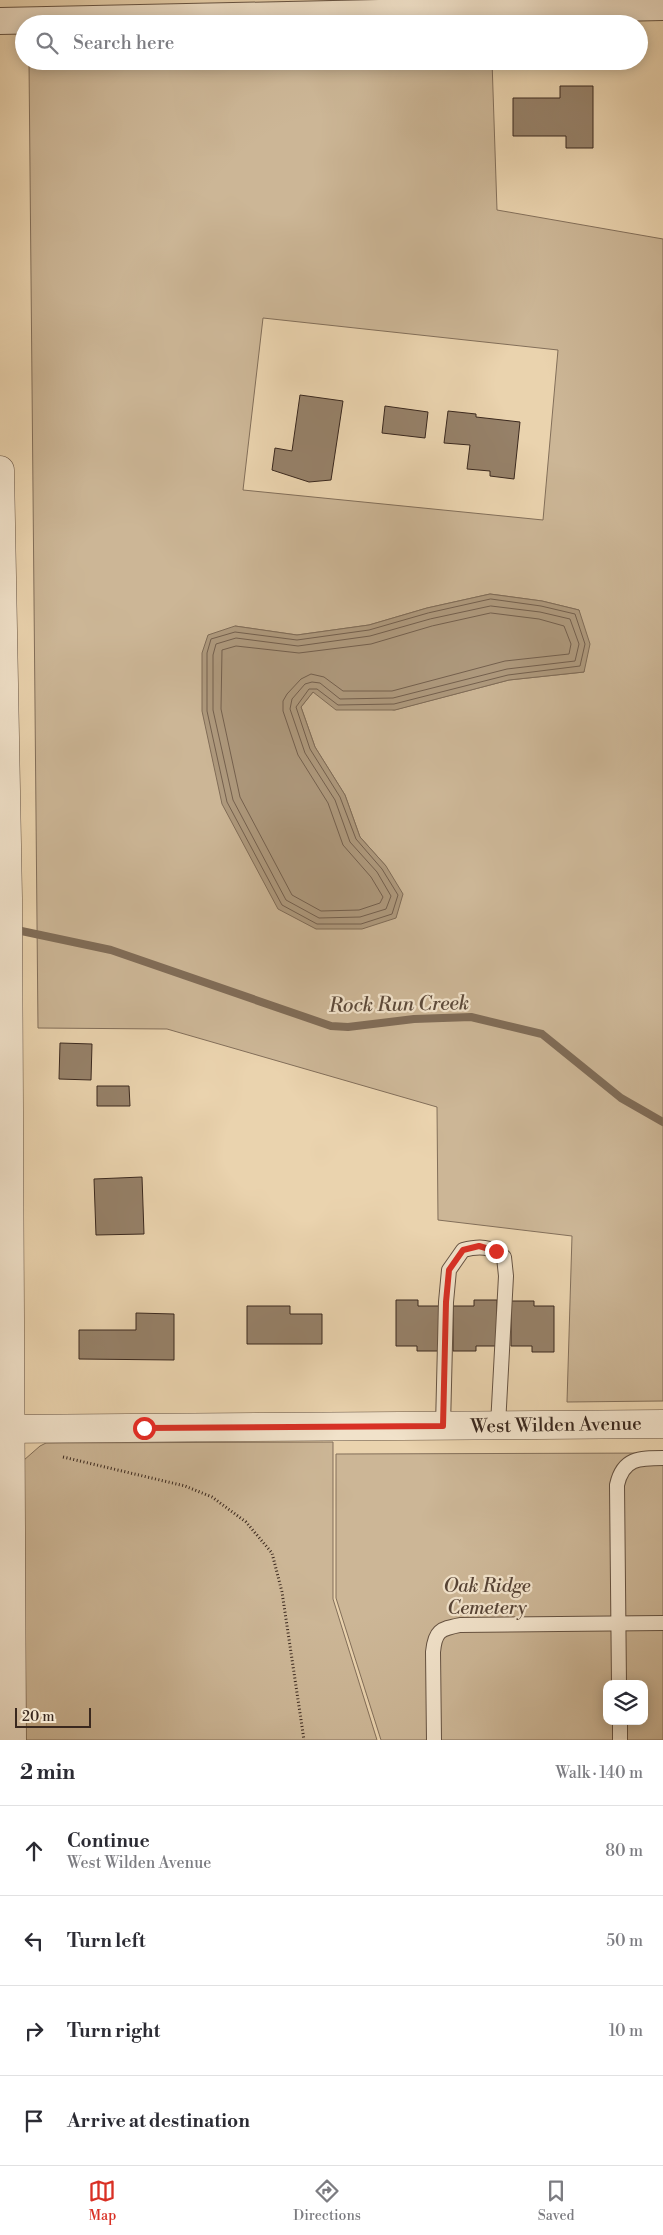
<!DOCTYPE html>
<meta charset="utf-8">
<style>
body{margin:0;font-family:"Libre Bodoni",serif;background:#f2f2f3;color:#2b2b33}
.controls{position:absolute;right:15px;bottom:15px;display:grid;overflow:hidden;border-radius:10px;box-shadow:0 2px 12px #0003}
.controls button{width:45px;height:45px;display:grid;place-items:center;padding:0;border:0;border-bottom:1px solid #e1e1e2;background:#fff;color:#2b2b33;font:25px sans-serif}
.scale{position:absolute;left:15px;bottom:12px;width:76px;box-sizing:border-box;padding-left:5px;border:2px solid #3a281e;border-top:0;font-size:14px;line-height:18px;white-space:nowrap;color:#3a281e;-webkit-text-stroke:4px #f1e2ca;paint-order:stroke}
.stop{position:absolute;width:15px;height:15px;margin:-11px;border:4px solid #d93025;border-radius:50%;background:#fff}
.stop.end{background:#d93025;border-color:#fff;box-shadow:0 1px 5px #0008}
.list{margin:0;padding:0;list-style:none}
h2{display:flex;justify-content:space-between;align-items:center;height:65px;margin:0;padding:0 20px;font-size:21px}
h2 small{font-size:16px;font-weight:400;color:#7c7c81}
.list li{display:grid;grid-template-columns:32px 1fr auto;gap:15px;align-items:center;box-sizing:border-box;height:90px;padding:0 20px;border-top:1px solid #e1e1e2}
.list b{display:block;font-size:19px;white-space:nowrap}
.list p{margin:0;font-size:16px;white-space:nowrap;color:#7c7c81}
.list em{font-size:16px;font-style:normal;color:#7c7c81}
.icon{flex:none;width:28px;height:28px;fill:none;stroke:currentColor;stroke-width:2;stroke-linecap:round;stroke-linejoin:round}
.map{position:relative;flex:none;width:663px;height:1740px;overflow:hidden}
.search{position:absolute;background:#fff;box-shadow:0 2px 12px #0003;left:15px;right:15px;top:15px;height:55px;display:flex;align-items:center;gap:12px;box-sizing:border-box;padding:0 18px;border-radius:28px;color:#7c7c81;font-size:19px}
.sheet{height:425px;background:#fff}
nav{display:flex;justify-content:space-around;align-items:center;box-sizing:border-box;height:70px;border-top:1px solid #e1e1e2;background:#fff;font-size:14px;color:#7c7c81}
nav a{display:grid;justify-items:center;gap:2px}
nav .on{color:#d93025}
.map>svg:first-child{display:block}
</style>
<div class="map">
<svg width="663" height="1740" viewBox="0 0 663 1740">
<rect width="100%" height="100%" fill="#ead3ae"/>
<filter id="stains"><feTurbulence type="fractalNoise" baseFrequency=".004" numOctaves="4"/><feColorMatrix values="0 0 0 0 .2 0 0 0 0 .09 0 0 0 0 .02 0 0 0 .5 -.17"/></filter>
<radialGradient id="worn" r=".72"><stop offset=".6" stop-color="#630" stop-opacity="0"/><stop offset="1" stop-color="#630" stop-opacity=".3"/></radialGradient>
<g fill="#ccb696" stroke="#836f5a" fill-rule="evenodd">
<path d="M 29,61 L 492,61 L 497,210 L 663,239 L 663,1401 L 567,1402 L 572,1236 L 438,1220 L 437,1107 L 167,1029 L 38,1028 ZM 263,318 L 558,350 L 543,520 L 243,490 ZM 490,594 L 542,601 L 579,610 L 584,672 L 509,680 L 394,710 L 313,692 L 301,707 L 315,747 L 345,795 L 360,837 L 386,866 L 316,929 L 235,626 L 297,635 L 369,625 L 427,608 Z"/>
<path d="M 333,1442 L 333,1599 L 377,1740 L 26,1740 L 24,1460 L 40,1446 L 46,1443 Z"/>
<path d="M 663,1453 L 663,1740 L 381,1740 L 336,1598 L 336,1454 ZM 607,1684 L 644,1684 L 644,1721 L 607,1721 Z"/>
</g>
<path fill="#ae997d" stroke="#806c57" d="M 490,594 L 542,601 L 579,610 L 590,644 L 584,672 L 509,680 L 395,710 L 336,710 L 313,692 L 301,707 L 315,747 L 345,795 L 360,837 L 386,866 L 403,894 L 396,918 L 362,929 L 316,929 L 278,909 L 222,804 L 202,711 L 202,653 L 208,635 L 235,626 L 297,635 L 369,625 L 427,608 Z"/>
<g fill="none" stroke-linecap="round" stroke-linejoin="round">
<g stroke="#74604e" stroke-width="1">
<path d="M 491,599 L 541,606 L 575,614 L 585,644 L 580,666 L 508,675 L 394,704 L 338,705 L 317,689 L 309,689 L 296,707 L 310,749 L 340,797 L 356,839 L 382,869 L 398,895 L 392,914 L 361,924 L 317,924 L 282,905 L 227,802 L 207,711 L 207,653 L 211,639 L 235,632 L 297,640 L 369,630 L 428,613 Z"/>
<path d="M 491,606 L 540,612 L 570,619 L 579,644 L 575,661 L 507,669 L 393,698 L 340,699 L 320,683 L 312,682 L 305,684 L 292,699 L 290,709 L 305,753 L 335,800 L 350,842 L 377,872 L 391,896 L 386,909 L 360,917 L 319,918 L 286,900 L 233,800 L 213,710 L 213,655 L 216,644 L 236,638 L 298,646 L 370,636 L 430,619 Z"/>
<path d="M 491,613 L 539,619 L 564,626 L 571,644 L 569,654 L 505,661 L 392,691 L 343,691 L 324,677 L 311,674 L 301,679 L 287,694 L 283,701 L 283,711 L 298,755 L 328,803 L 343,845 L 371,877 L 383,897 L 380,903 L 359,910 L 321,911 L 292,895 L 240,797 L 221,709 L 222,650 L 236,646 L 299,653 L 371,644 L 432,626 Z"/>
</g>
<path stroke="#806c57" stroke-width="8" d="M 12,929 L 111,950 L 331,1026 L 348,1027 L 414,1019 L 471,1017 L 542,1034 L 621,1098 L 663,1122"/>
</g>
<g fill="#968169" stroke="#3a281e">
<path d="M 560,86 L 593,86 L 593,148 L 566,148 L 566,136 L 513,136 L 513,98 L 560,98 Z"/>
<path d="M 300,395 L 343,401 L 331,480 L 309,482 L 272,470 L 275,448 L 292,451 Z"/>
<path d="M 385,406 L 428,412 L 425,438 L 382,433 Z"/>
<path d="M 448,411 L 476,414 L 476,417 L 520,422 L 514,479 L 490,476 L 490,471 L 467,469 L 470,445 L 444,443 Z"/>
<path d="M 60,1043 L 92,1044 L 91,1080 L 59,1079 Z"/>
<path d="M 97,1086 L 129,1086 L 130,1106 L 97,1106 Z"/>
<path d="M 142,1177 L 144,1234 L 96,1235 L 94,1179 Z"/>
<path d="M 396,1300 L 418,1300 L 418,1306 L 439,1306 L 439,1351 L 417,1351 L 417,1346 L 396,1346 Z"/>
<path d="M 474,1300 L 497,1300 L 497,1346 L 476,1346 L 476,1351 L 453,1351 L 453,1306 L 474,1306 Z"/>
<path d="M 511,1301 L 534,1301 L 534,1306 L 554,1306 L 554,1352 L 532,1352 L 532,1346 L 511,1346 Z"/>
<path d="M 247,1306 L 290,1306 L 290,1314 L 322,1314 L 322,1344 L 247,1344 Z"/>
<path d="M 136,1313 L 174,1314 L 174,1360 L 79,1359 L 79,1330 L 136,1330 Z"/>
</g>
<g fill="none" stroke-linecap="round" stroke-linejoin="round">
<g stroke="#665342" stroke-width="16">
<g id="service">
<path d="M 443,1426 L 446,1302 L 449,1270 L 463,1250 C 479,1246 491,1246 504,1257 L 506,1276 L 498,1425"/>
<path d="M 619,1684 L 617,1485 C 623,1458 639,1458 663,1458"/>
<path d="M 620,1721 L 620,1740"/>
<path d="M 434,1740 L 433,1652 C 435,1631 440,1629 460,1625 L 663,1623"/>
</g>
</g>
<g stroke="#665342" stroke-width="28">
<path id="minor" d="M 0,21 L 663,7"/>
</g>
<g stroke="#665342" stroke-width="29">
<g id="tertiary">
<path d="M 0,470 L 8,898 L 12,1740"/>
<path d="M 0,1429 L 663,1424"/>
</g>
</g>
<path stroke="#3a281e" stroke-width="3" stroke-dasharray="1 2.5" stroke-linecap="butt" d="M 63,1457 L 185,1486 L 212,1497 L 246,1522 L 272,1553 L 282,1592 L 304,1740"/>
<use href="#service" stroke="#f1e2ca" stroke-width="14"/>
<use href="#minor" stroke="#f1e2ca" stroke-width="26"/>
<use href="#tertiary" stroke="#f1e2ca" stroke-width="28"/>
</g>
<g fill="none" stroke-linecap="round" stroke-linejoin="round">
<path stroke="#d93025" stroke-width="6" d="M 144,1428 L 443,1426 L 446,1302 L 449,1270 L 463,1250 L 479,1246 L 496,1251"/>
</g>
<g text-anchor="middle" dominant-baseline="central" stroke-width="4.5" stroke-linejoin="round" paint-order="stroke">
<g font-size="19" fill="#3a281e" stroke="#f1e2ca">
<text transform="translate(556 1425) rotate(-1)">West Wilden Avenue</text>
</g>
<g font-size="19" font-style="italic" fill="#574436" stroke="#f1e2ca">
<text x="487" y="1586">Oak Ridge<tspan x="487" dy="22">Cemetery</tspan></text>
</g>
<g font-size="20" font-style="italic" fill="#5d4a3a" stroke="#f1e2ca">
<text transform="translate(399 1005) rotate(-1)">Rock Run Creek</text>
</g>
</g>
<rect width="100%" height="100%" filter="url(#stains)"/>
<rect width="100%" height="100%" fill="url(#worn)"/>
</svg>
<div class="controls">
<button><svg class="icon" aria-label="layers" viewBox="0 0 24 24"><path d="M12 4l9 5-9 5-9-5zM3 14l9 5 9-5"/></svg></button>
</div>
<div class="scale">20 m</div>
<div class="stop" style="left:144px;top:1428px"></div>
<div class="stop end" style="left:496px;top:1251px"></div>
<div class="search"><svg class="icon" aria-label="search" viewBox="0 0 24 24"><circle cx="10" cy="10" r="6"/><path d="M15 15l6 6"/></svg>Search here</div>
</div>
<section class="sheet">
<h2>2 min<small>Walk · 140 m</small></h2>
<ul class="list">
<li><svg class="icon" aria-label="ahead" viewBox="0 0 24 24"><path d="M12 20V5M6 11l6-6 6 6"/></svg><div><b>Continue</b><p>West Wilden Avenue</p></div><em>80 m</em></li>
<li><svg class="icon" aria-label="left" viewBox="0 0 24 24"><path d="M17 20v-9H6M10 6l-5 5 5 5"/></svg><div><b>Turn left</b></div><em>50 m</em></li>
<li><svg class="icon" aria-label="right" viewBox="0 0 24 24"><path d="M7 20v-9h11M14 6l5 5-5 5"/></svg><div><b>Turn right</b></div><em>10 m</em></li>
<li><svg class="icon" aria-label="arrive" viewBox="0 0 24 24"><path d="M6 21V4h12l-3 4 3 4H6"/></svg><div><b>Arrive at destination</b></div></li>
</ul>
</section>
<nav>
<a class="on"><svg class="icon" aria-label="map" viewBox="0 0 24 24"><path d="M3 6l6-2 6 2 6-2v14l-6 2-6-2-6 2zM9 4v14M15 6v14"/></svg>Map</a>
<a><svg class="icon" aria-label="directions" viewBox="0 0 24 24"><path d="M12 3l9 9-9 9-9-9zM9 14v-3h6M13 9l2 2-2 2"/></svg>Directions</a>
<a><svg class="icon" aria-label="saved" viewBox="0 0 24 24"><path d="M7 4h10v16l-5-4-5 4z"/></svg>Saved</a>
</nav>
